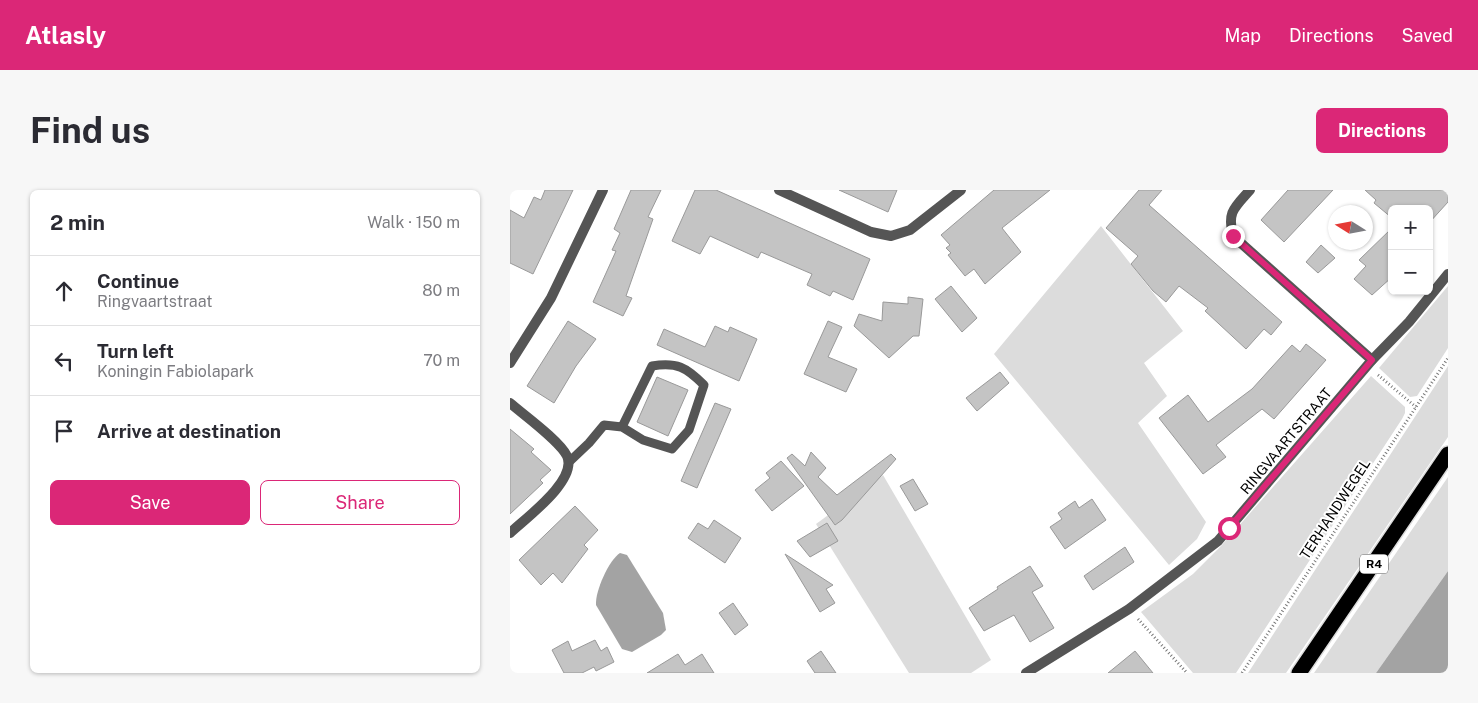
<!DOCTYPE html>
<meta charset="utf-8">
<style>
body{margin:0;font-family:"Public Sans",sans-serif;background:#f7f7f7;color:#2b2b33}
.controls{position:absolute;right:15px;top:15px;display:grid;overflow:hidden;border-radius:8px;box-shadow:0 1px 4px #0004}
.controls button{width:45px;height:45px;display:grid;place-items:center;padding:0;border:0;border-bottom:1px solid #e1e1e2;background:#fff;color:#2b2b33;font:25px sans-serif}
.compass{position:absolute;left:818px;top:15px;width:45px;height:45px;border-radius:50%;background:#fff;box-shadow:0 1px 4px #0004;rotate:281deg}
.stop{position:absolute;width:15px;height:15px;margin:-11px;border:4px solid #db2777;border-radius:50%;background:#fff}
.stop.end{background:#db2777;border-color:#fff;box-shadow:0 1px 5px #0008}
.list{margin:0;padding:0;list-style:none}
h2{display:flex;justify-content:space-between;align-items:center;height:65px;margin:0;padding:0 20px;font-size:21px}
h2 small{font-size:16px;font-weight:400;color:#7c7c81}
.list li{display:grid;grid-template-columns:32px 1fr auto;gap:15px;align-items:center;box-sizing:border-box;height:70px;padding:0 20px;border-top:1px solid #e1e1e2}
.list b{display:block;font-size:19px;white-space:nowrap}
.list p{margin:0;font-size:16px;white-space:nowrap;color:#7c7c81}
.list em{font-size:16px;font-style:normal;color:#7c7c81}
.actions{display:flex;gap:10px;padding:15px 20px}
.actions a{flex:1;padding:11px 0;border:1px solid #db2777;border-radius:8px;text-align:center;font-size:18px;color:#db2777}
.actions .main{background:#db2777;color:#fff}
.icon{flex:none;width:28px;height:28px;fill:none;stroke:currentColor;stroke-width:2;stroke-linecap:round;stroke-linejoin:round}
.map{position:relative;flex:none;width:938px;height:483px;overflow:hidden;border-radius:8px}
header{display:flex;align-items:center;gap:30px;box-sizing:border-box;height:70px;padding:0 25px;background:#db2777;color:#fff}
header strong{font-size:24px}
nav{display:flex;gap:28px;margin-inline-start:auto;font-size:18px}
.intro{display:flex;align-items:center;justify-content:space-between;box-sizing:border-box;height:120px;padding:0 30px}
h1{margin:0;font-size:35px}
.button{padding:12px 22px;border-radius:8px;background:#db2777;color:#fff;font-size:18px;font-weight:700}
main{display:flex;gap:30px;padding:0 30px}
aside{flex:1;background:#fff;border-radius:8px;box-shadow:0 1px 4px #0004}
.map>svg:first-child{display:block}
</style>
<header>
<strong>Atlasly</strong>
<nav><a>Map</a><a>Directions</a><a>Saved</a></nav>
</header>
<div class="intro"><h1>Find us</h1><a class="button">Directions</a></div>
<main>
<aside>
<h2>2 min<small>Walk · 150 m</small></h2>
<ul class="list">
<li><svg class="icon" aria-label="ahead" viewBox="0 0 24 24"><path d="M12 20V5M6 11l6-6 6 6"/></svg><div><b>Continue</b><p>Ringvaartstraat</p></div><em>80 m</em></li>
<li><svg class="icon" aria-label="left" viewBox="0 0 24 24"><path d="M17 20v-9H6M10 6l-5 5 5 5"/></svg><div><b>Turn left</b><p>Koningin Fabiolapark</p></div><em>70 m</em></li>
<li><svg class="icon" aria-label="arrive" viewBox="0 0 24 24"><path d="M6 21V4h12l-3 4 3 4H6"/></svg><div><b>Arrive at destination</b></div></li>
</ul>
<div class="actions"><a class="main">Save</a><a>Share</a></div>
</aside>
<div class="map">
<svg width="938" height="483" viewBox="0 0 938 483">
<rect width="100%" height="100%" fill="#fff"/>
<g fill="#dcdcdc">
<path d="M 591,36 L 673,141 L 634,173 L 657,206 L 628,233 L 696,332 L 687,349 L 659,375 L 484,164 Z"/>
<path d="M 938,96 L 938,158 L 907,206 L 900,207 L 869,178 Z"/>
<path d="M 938,176 L 938,247 L 776,483 L 738,483 Z"/>
<path d="M 861,186 L 895,217 L 895,223 L 892,229 L 726,483 L 683,483 L 631,422 L 683,384 L 711,356 Z"/>
<path d="M 373,285 L 481,470 L 461,483 L 399,483 L 306,334 Z"/>
<path d="M 938,287 L 938,381 L 866,483 L 804,483 Z"/>
</g>
<g fill="#a3a3a3">
<path d="M 110,363 L 117,365 L 153,423 L 156,440 L 151,445 L 122,462 L 112,459 L 86,415 C 85,401 99,370 110,363 Z"/>
<path d="M 938,381 L 938,483 L 866,483 Z"/>
</g>
<g fill="#c4c4c4" stroke="#999">
<path d="M 35,0 L 63,0 L 23,84 L 0,73 L 0,20 L 14,28 L 24,7 L 31,10 Z"/>
<path d="M 121,0 L 151,0 L 138,27 L 143,29 L 116,106 L 122,108 L 113,126 L 83,112 L 106,61 L 102,60 L 110,43 L 104,39 Z"/>
<path d="M 185,0 L 206,0 L 360,69 L 343,110 L 323,101 L 320,106 L 297,95 L 302,84 L 251,62 L 248,68 L 200,46 L 190,64 L 162,51 Z"/>
<path d="M 329,0 L 387,0 L 378,22 Z"/>
<path d="M 484,0 L 540,0 L 492,38 L 511,62 L 475,94 L 464,79 L 455,86 L 438,65 L 441,63 L 436,58 L 440,55 L 431,45 Z"/>
<path d="M 629,0 L 652,0 L 639,15 L 772,132 L 761,145 L 754,139 L 736,159 L 695,121 L 698,118 L 669,96 L 656,112 L 643,101 L 621,74 L 628,66 L 596,38 Z"/>
<path d="M 778,0 L 823,0 L 774,52 L 751,30 Z"/>
<path d="M 855,0 L 938,0 L 938,12 L 919,33 L 919,19 L 882,19 L 882,28 L 864,13 L 866,10 Z"/>
<path d="M 882,38 L 882,87 L 862,105 L 844,89 L 856,76 L 849,70 Z"/>
<path d="M 811,55 L 825,68 L 808,83 L 796,72 Z"/>
<path d="M 441,96 L 467,128 L 452,142 L 425,109 Z"/>
<path d="M 398,107 L 413,109 L 409,146 L 403,146 L 379,168 L 344,136 L 349,124 L 372,131 L 373,112 L 398,114 Z"/>
<path d="M 58,131 L 86,149 L 66,176 L 44,213 L 17,196 Z"/>
<path d="M 318,131 L 332,137 L 318,167 L 347,179 L 336,202 L 294,184 Z"/>
<path d="M 205,136 L 218,142 L 220,137 L 247,149 L 229,191 L 147,155 L 154,139 L 195,157 Z"/>
<path d="M 796,154 L 816,170 L 764,229 L 752,219 L 706,255 L 716,267 L 693,284 L 649,228 L 678,205 L 698,232 L 742,199 L 782,155 L 790,162 Z"/>
<path d="M 490,182 L 499,193 L 467,221 L 456,208 Z"/>
<path d="M 147,187 L 178,200 L 158,246 L 127,232 Z"/>
<path d="M 205,213 L 221,219 L 187,298 L 171,291 Z"/>
<path d="M 0,239 L 24,259 L 21,262 L 41,280 L 30,290 L 33,293 L 0,324 Z"/>
<path d="M 301,262 L 316,278 L 308,287 L 327,305 L 381,264 L 386,269 L 332,330 L 325,335 L 277,268 L 282,264 L 295,276 Z"/>
<path d="M 271,271 L 294,296 L 262,321 L 245,300 L 260,288 L 256,283 Z"/>
<path d="M 403,289 L 418,314 L 405,321 L 390,296 Z"/>
<path d="M 582,309 L 596,330 L 555,359 L 540,337 L 552,329 L 548,323 L 565,311 L 569,318 Z"/>
<path d="M 65,316 L 88,340 L 74,355 L 78,359 L 52,393 L 43,383 L 31,395 L 9,370 Z"/>
<path d="M 204,330 L 231,348 L 215,373 L 178,348 L 188,333 L 198,339 Z"/>
<path d="M 317,333 L 328,351 L 300,367 L 287,351 Z"/>
<path d="M 615,357 L 624,372 L 583,400 L 574,386 Z"/>
<path d="M 275,364 L 323,395 L 316,399 L 325,413 L 310,422 Z"/>
<path d="M 520,376 L 533,396 L 522,402 L 544,438 L 520,452 L 504,425 L 474,441 L 459,418 L 488,399 L 487,397 Z"/>
<path d="M 223,413 L 238,435 L 225,445 L 209,423 Z"/>
<path d="M 85,450 L 91,461 L 97,457 L 104,472 L 86,481 L 84,477 L 72,483 L 54,483 L 42,460 L 58,451 L 62,461 Z"/>
<path d="M 311,461 L 326,483 L 305,483 L 297,471 Z"/>
<path d="M 625,461 L 643,483 L 598,483 L 614,470 Z"/>
<path d="M 168,464 L 175,475 L 192,464 L 204,483 L 137,483 Z"/>
</g>
<g fill="none" stroke-linecap="round" stroke-linejoin="round">
<g stroke="#dbdbdb" stroke-width="18">
<path id="highway" d="M 789,483 L 938,264"/>
</g>
<g stroke="#777" stroke-width="3" stroke-dasharray="1 2.5" stroke-linecap="butt">
<path d="M 868,185 L 906,217"/>
<path d="M 628,429 L 677,483"/>
<path d="M 732,483 L 938,168"/>
</g>
<path stroke="#555" stroke-width="9" d="M 59,272 L 79,253 L 94,235 L 112,237 L 142,176 C 167,172 176,177 194,195 L 179,240 L 162,259 L 133,250 L 112,237"/>
<g stroke="#555" stroke-width="10">
<path d="M 269,0 L 361,42 L 381,46 L 400,40 L 451,0"/>
<path d="M 740,0 C 724,18 717,22 723,46 L 862,170"/>
<path d="M 0,173 L 41,108 L 93,0"/>
<path d="M 0,213 C 14,225 50,251 57,266 C 68,290 16,328 0,343"/>
<path d="M 516,483 L 619,419 L 708,351 L 862,170 L 899,132 L 938,84"/>
</g>
<use href="#highway" stroke="#000" stroke-width="15"/>
</g>
<g fill="none" stroke-linecap="round" stroke-linejoin="round">
<path stroke="#db2777" stroke-width="6" d="M 719,338 L 862,170 L 723,46"/>
</g>
<g text-anchor="middle" dominant-baseline="central" stroke-width="4" stroke-linejoin="round" paint-order="stroke">
<rect fill="#fff" stroke="#4c4c4c" stroke-width="1" x="850" y="364.5" width="28" height="19" rx="4"/>
<g font-size="12" font-weight="bold" fill="#000">
<text x="864" y="374">R4</text>
</g>
<g font-size="14" fill="#000" stroke="#fff">
<text transform="translate(776 251) rotate(-50)">RINGVAARTSTRAAT</text>
<text transform="translate(825 319) rotate(-57)">TERHANDWEGEL</text>
</g>
</g>
</svg>
<div class="controls">
<button>+</button>
<button>−</button>
</div>
<svg class="compass" viewBox="-18 -18 36 36"><path d="M0-13l5 13h-10z" fill="#e53935"/><path d="M0 13l5-13h-10z" fill="#7c7c81"/></svg>
<div class="stop" style="left:719px;top:338px"></div>
<div class="stop end" style="left:723px;top:46px"></div>
</div>
</main>
